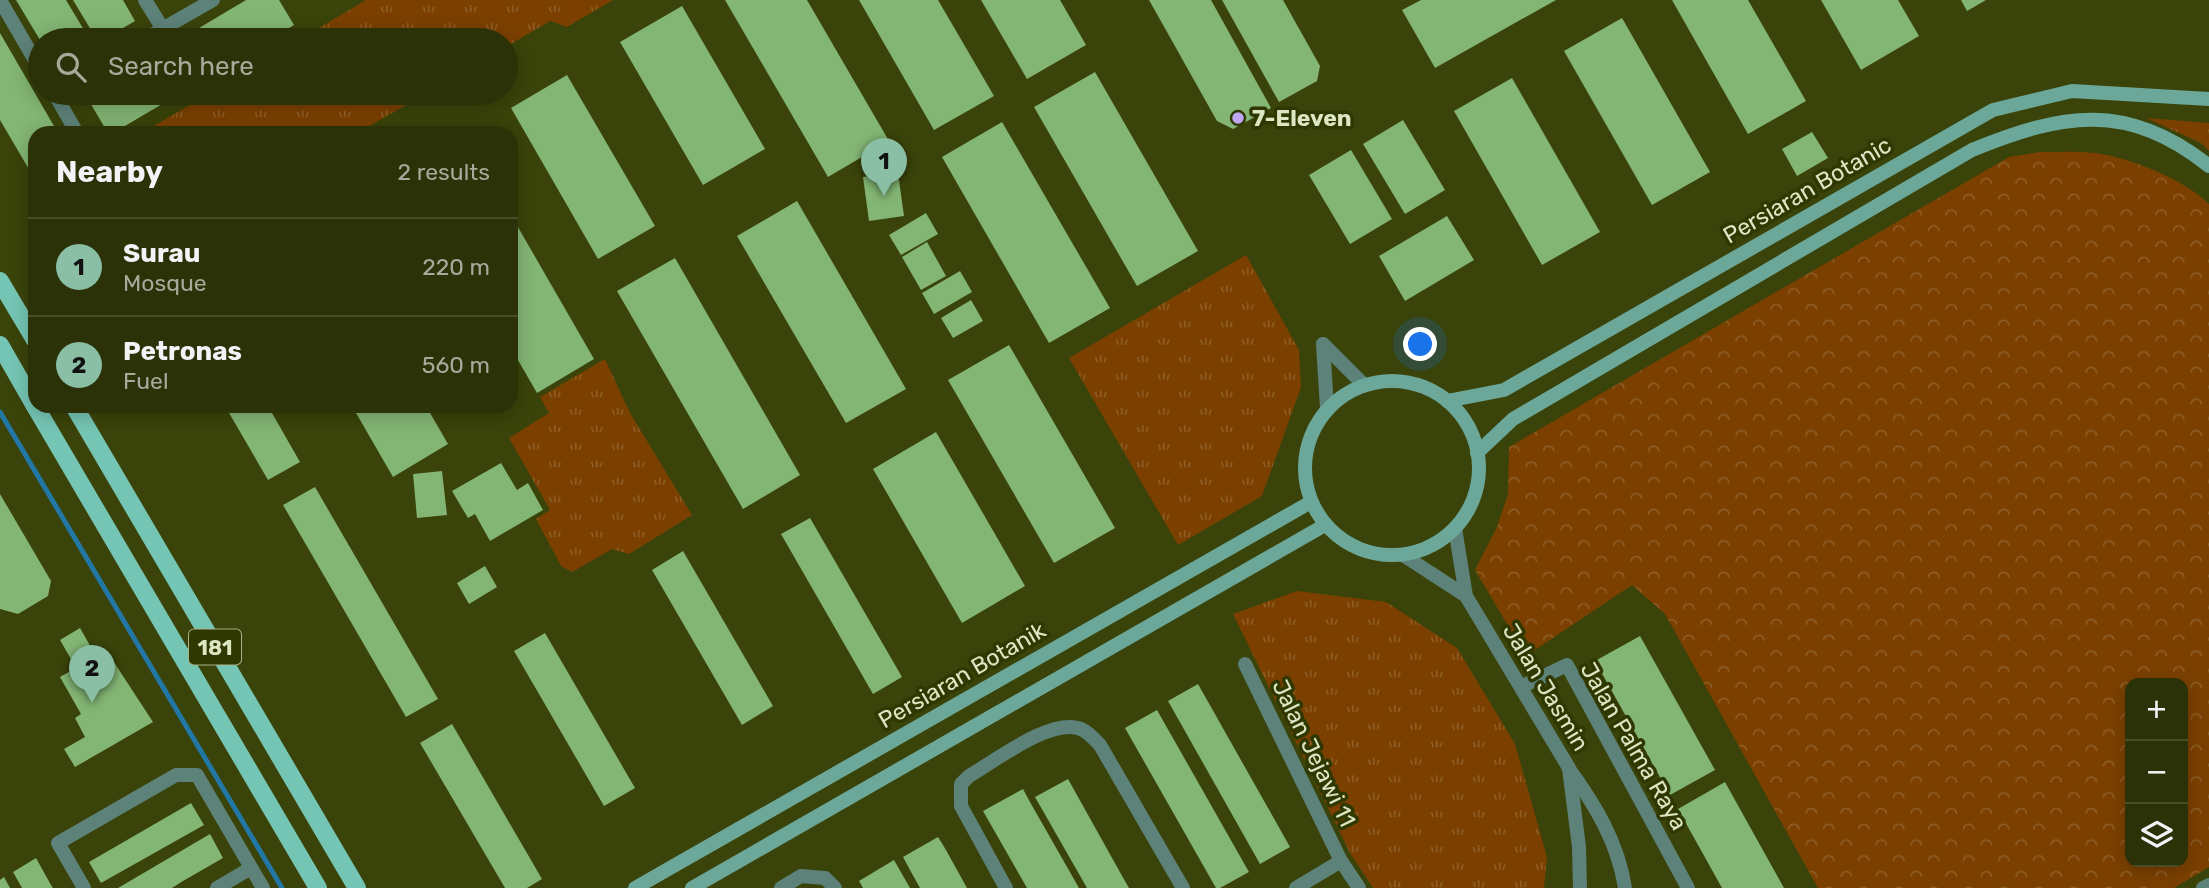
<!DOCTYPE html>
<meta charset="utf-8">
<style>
body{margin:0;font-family:Rubik,sans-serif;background:#383e15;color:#f1f3f6}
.controls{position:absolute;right:21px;bottom:21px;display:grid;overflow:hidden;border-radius:14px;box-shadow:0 4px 18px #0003}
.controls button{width:63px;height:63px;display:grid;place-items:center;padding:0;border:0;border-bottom:2px solid #484d28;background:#2c3207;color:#f1f3f6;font:35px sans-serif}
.you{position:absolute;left:1421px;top:345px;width:24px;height:24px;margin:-18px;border:5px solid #fff;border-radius:50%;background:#1a73e8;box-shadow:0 0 0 10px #1a73e833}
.badge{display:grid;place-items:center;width:46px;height:46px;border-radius:50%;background:#8abfa5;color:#111;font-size:23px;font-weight:700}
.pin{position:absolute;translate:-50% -58px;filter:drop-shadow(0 2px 4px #0008)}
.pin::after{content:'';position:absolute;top:37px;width:24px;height:21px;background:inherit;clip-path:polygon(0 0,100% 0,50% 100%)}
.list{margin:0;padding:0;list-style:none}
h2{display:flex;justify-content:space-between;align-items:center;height:91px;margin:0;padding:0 28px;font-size:30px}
h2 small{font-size:23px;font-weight:400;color:#a6aa9b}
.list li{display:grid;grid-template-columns:46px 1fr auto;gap:21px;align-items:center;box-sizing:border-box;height:98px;padding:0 28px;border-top:2px solid #484d28}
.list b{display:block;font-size:26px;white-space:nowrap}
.list p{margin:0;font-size:23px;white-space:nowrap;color:#a6aa9b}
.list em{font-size:23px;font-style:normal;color:#a6aa9b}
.icon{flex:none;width:38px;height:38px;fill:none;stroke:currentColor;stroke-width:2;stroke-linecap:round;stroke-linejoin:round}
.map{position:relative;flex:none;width:2209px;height:888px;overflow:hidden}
.search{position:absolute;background:#2c3207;box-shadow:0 4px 18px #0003;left:28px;top:28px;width:490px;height:77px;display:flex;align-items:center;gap:18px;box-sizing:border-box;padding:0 24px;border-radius:38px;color:#a6aa9b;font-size:26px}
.panel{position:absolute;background:#2c3207;box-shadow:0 4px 18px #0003;left:28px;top:126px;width:490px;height:287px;border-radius:21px}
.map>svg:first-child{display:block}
</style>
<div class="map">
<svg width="2209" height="888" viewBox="0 0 2209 888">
<defs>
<pattern id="grass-tufts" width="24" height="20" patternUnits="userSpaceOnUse" patternTransform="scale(1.75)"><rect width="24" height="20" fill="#7b4000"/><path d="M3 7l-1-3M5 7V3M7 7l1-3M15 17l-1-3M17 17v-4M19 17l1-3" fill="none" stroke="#8d5c24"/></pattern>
<pattern id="forest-crowns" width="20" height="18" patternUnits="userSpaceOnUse" patternTransform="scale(1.75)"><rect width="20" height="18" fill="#7b4000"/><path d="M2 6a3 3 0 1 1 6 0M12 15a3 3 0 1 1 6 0" fill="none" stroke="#8d5c24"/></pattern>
</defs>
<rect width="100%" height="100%" fill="#3a4309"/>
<g fill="url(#grass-tufts)">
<path d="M 366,0 L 613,0 L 567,27 L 550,21 L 506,47 L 506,40 L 299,40 Z"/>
<path d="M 210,93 L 427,93 L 357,133 L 142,133 Z"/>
<path d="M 2146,118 L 2209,123 L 2209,151 L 2201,143 Z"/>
<path d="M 1246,255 L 1299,350 L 1301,387 L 1262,496 L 1178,545 L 1069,358 Z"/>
<path d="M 605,359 L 630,413 L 692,515 L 629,554 L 612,549 L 572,572 L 561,566 L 536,519 L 550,510 L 509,438 L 549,413 L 540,397 Z"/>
<path d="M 1297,591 L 1386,602 L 1457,648 L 1515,744 L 1547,857 L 1544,888 L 1373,888 L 1350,853 L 1233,614 Z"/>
</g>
<path fill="url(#forest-crowns)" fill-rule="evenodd" d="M 2040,152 C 2058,152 2077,151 2095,153 C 2129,157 2185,180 2209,204 L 2209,867 L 2174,888 L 1818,888 L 1665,614 L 1632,585 L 1526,656 L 1475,570 L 1497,527 L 1508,494 L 1509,447 L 2009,157 ZM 2130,683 L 2183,683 L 2183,862 L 2130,862 Z"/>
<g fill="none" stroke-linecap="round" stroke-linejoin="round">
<path stroke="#2377a5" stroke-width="5" d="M 0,412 L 282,888"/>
</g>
<g fill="#83b574">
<path d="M 16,0 L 66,0 L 90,40 L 40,40 Z"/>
<path d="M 73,0 L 123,0 L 135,21 L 103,40 L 97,40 Z"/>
<path d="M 246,0 L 279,0 L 294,25 L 269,40 L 179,40 Z"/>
<path d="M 725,0 L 807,0 L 889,141 L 828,177 Z"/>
<path d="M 859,0 L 938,0 L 994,96 L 934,130 Z"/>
<path d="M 981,0 L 1060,0 L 1086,45 L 1027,79 Z"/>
<path d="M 1149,0 L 1211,0 L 1271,108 L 1233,129 L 1217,121 Z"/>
<path d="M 1222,0 L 1283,0 L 1320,66 L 1317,81 L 1279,102 Z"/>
<path d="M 1421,0 L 1556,0 L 1435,68 L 1402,10 Z"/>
<path d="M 1672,0 L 1748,0 L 1806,101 L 1748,134 Z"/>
<path d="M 1821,0 L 1898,0 L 1919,36 L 1861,70 Z"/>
<path d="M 1961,0 L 1986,0 L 1967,11 Z"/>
<path d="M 682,6 L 765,149 L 703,185 L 620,42 Z"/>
<path d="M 1622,18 L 1710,172 L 1652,205 L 1564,51 Z"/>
<path d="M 0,33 L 58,133 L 35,133 L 35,169 L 30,171 L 0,120 Z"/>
<path d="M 1095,72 L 1198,251 L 1137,286 L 1034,107 Z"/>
<path d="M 567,75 L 655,226 L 598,259 L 511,108 Z"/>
<path d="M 1512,78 L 1600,232 L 1542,265 L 1454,111 Z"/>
<path d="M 91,93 L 181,93 L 113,133 L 108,133 L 86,96 Z"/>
<path d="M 1403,120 L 1445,190 L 1405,214 L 1363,144 Z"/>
<path d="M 1002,122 L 1110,308 L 1049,343 L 942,157 Z"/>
<path d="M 1812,132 L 1828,158 L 1797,176 L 1782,149 Z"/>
<path d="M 1351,150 L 1392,219 L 1350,244 L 1309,175 Z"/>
<path d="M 898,173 L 904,216 L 869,221 L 863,177 Z"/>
<path d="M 797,201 L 906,389 L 846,423 L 737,236 Z"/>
<path d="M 926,213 L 938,234 L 901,255 L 889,235 Z"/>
<path d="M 511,215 L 594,359 L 537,393 L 511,348 Z"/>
<path d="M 1447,216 L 1474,260 L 1405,301 L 1379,256 Z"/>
<path d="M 927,242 L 946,276 L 921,290 L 902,257 Z"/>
<path d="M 675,258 L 800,475 L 743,509 L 617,291 Z"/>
<path d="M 960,271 L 972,292 L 934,314 L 922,293 Z"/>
<path d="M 971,300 L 983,321 L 953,338 L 941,318 Z"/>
<path d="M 1009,345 L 1115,528 L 1054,563 L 948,380 Z"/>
<path d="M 225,406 L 268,406 L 300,462 L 268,480 Z"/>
<path d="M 352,406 L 426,406 L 448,444 L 393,477 Z"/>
<path d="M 936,432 L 1025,586 L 962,623 L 873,469 Z"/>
<path d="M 501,463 L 517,490 L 528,483 L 543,510 L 490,541 L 475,514 L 468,518 L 452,491 Z"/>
<path d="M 442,471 L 447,515 L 417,518 L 413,474 Z"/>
<path d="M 315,487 L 438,699 L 406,717 L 283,505 Z"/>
<path d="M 0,494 L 51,581 L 48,596 L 18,614 L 0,609 Z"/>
<path d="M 810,518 L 902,677 L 873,694 L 781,534 Z"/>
<path d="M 683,551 L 773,706 L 742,725 L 652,570 Z"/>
<path d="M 485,566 L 497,587 L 469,604 L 457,583 Z"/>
<path d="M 80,628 L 96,656 L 106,650 L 153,722 L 75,767 L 64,749 L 85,737 L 75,718 L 81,714 L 60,677 L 76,668 L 60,640 Z"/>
<path d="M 545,633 L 635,788 L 604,806 L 514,651 Z"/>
<path d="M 1640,636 L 1715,770 L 1670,795 L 1595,661 Z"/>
<path d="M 1198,684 L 1290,847 L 1260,864 L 1168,701 Z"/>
<path d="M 1157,710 L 1249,872 L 1220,888 L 1216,888 L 1125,728 Z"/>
<path d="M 452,724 L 542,879 L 527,888 L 505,888 L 420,743 Z"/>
<path d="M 1068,779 L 1121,874 L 1129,888 L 1087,888 L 1035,797 Z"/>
<path d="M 1725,782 L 1750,827 L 1784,888 L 1722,888 L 1678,809 Z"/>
<path d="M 1023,789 L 1030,802 L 1079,888 L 1027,888 L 983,811 Z"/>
<path d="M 191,803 L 204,825 L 101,883 L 89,862 Z"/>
<path d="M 210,834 L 223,858 L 183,881 L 172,888 L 118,888 Z"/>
<path d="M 938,837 L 946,850 L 967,888 L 920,888 L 910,870 L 903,857 Z"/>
<path d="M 36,858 L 51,885 L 53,888 L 22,888 L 13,872 Z"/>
<path d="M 894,860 L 910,888 L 863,888 L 859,881 Z"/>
<path d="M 4,877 L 10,888 L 0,888 L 0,880 Z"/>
</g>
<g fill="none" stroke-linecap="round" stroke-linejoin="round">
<g stroke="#5d8279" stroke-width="14">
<path d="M 0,0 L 40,69"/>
<path d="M 145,0 L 163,29"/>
<path d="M 143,40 L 213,0"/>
<path d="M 54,93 L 77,133"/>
<path d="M 1323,344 L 1327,408"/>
<path d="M 1323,344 L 1364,385"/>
<path d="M 1455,528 L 1466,596 L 1569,768 L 1579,847 L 1580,888"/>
<path d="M 1403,555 L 1466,596"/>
<path d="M 1245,664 L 1341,861 L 1359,888"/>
<path d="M 1521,687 L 1567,665 L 1688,888"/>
<path d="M 1569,769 C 1596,806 1618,843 1625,888"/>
<path d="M 84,888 L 58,843 L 176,775 L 197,775 L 263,888"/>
<path d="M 217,888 L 251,868"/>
<path d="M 781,888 L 801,876 L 825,878 L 835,888"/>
<path d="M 1006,888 L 961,806 L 961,784 L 969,776 C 995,761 1054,715 1083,730 C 1089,733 1095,740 1100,745 L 1183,888"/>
<path d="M 1296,888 L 1341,861"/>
<path d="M 2203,888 L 2209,885"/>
</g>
<g stroke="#6ba89a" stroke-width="14">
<circle cx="1392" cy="468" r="87"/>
<path d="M 1447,401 L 1504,390 L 1993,110 L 2072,91 L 2209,99"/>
<path d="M 1477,453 L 1513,419 L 1972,150 C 2062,113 2128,101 2209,166"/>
<path d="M 635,888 L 1311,502"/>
<path d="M 692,888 L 1325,525"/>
</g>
<g stroke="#75c5b4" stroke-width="18">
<path d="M 0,281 L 35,340"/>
<path d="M 0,345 L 35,406"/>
<path d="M 35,406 L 318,888"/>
<path d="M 74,406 L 357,888"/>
</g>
</g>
<circle fill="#c0a8f3" stroke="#2f3800" stroke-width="2.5" cx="1238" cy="118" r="7"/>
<g text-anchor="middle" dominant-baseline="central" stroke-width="7" stroke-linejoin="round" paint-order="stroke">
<rect fill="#2f3800" stroke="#a9b288" stroke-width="2" x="189" y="629.5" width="52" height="35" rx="5"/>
<g font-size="21" font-weight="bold" fill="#dde6c2">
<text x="215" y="647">181</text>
</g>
<g font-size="23" font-weight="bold" fill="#dde6c2" stroke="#2f3800" text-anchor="start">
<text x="1252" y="118">7-Eleven</text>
</g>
<g font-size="23" fill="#dde6c2" stroke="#2f3800">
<text transform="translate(1807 190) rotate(-30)">Persiaran Botanic</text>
<text transform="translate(962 675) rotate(-30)">Persiaran Botanik</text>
<text transform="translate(1546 687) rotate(59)">Jalan Jasmin</text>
<text transform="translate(1634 746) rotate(60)">Jalan Palma Raya</text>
<text transform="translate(1314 753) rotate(64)">Jalan Jejawi 11</text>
</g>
</g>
</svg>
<div class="controls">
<button>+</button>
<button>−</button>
<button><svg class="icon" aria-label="layers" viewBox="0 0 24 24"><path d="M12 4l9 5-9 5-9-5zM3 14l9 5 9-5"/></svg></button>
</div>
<div class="you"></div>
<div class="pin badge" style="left:884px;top:196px">1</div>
<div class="pin badge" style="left:92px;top:703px">2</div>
<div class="search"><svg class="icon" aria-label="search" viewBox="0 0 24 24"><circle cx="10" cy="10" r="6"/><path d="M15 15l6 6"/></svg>Search here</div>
<section class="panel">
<h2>Nearby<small>2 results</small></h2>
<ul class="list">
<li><span class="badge">1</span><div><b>Surau</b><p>Mosque</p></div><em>220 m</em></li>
<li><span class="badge">2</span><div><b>Petronas</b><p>Fuel</p></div><em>560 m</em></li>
</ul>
</section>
</div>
